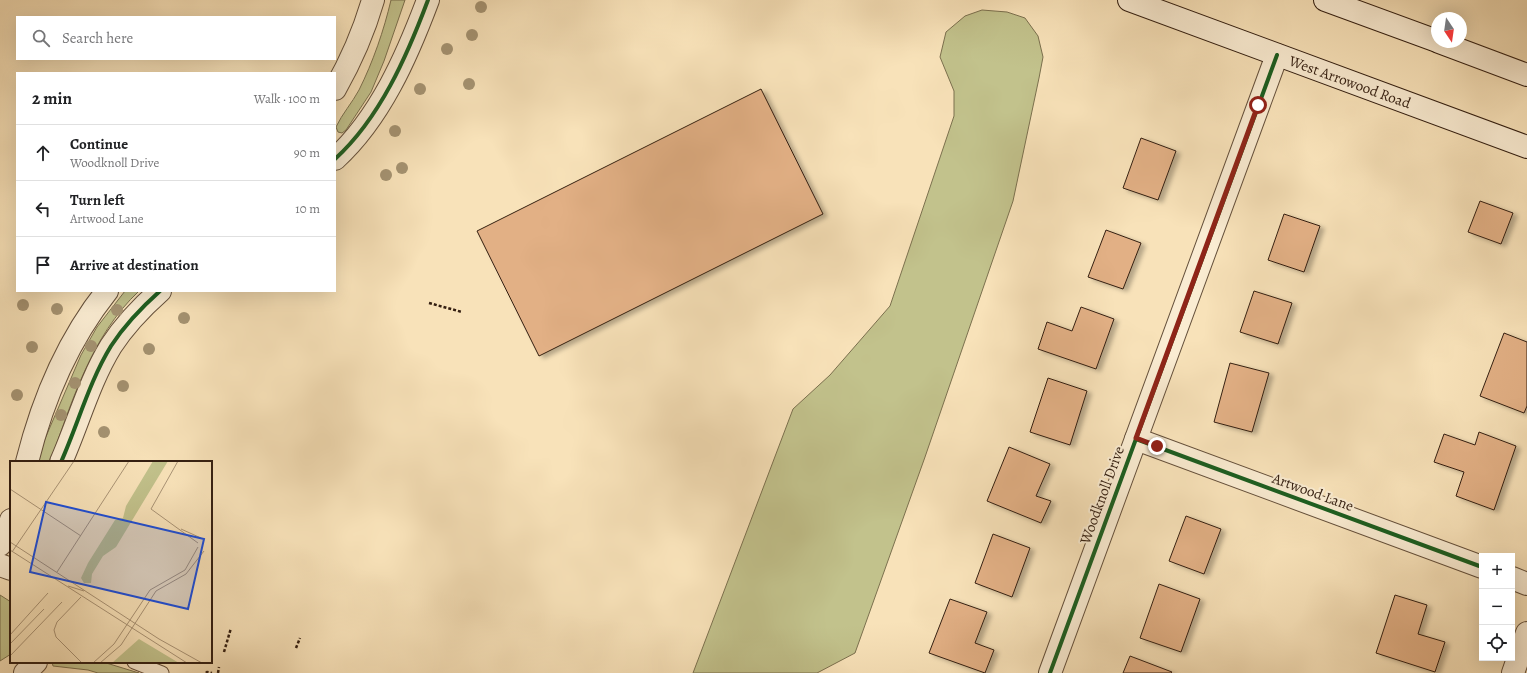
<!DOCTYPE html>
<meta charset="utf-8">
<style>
body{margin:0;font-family:Alegreya,serif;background:#f6f6f6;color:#202124}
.controls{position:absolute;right:12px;bottom:12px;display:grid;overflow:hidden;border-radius:0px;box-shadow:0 4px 16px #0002}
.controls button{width:36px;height:36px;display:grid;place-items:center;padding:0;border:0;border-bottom:1px solid #e0e0e0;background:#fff;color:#202124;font:20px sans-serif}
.compass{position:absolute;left:1431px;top:12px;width:36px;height:36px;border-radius:50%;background:#fff;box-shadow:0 4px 16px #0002;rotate:167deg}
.stop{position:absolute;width:12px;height:12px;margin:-9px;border:3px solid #8f2418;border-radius:50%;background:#fff}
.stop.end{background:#8f2418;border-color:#fff;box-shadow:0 1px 4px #0008}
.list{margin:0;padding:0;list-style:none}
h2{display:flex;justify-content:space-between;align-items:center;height:52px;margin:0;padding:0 16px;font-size:17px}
h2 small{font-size:13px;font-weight:400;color:#757577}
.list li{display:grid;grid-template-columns:26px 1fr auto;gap:12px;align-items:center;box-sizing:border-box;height:56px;padding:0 16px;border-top:1px solid #e0e0e0}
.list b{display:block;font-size:15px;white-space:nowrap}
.list p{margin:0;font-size:13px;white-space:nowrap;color:#757577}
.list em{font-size:13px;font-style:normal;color:#757577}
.icon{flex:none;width:22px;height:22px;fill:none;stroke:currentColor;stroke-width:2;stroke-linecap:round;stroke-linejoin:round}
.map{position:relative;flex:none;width:1527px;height:673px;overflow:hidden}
.search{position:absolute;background:#fff;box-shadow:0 4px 16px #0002;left:16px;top:16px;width:320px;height:44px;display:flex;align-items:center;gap:10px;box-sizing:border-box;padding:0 14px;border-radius:0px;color:#757577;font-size:15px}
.panel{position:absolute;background:#fff;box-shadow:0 4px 16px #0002;left:16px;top:72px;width:320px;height:220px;border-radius:0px}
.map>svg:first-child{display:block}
</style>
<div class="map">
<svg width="1527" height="673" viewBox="0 0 1527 673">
<defs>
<filter id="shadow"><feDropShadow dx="4.5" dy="2.5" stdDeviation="2" flood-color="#0004"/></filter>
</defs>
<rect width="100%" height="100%" fill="#f8e2b9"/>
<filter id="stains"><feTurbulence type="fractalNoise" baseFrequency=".005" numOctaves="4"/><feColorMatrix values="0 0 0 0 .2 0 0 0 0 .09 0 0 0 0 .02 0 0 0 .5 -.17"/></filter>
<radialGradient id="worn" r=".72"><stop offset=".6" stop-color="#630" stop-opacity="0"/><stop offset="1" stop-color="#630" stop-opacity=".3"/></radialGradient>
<g fill="#c2c28c" stroke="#7b704e">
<path d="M 391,0 L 405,0 L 384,61 L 371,92 L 346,130 L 342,133 L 338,132 L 336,127 C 342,114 352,103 359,90 C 373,62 384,30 391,0 Z"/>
<path d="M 982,10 L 1007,12 L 1025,18 L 1038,36 L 1043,57 L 1039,78 L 1013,201 L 925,457 L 855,653 L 817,673 L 693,673 L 793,409 L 830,375 L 890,306 L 954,116 L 954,91 L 940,57 L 946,32 L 965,16 Z"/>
<path d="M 125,291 L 139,291 C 91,336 72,402 50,462 L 35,462 L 81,355 L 97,327 Z"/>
<path d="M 0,595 L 11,602 L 11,654 L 0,661 Z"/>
<path d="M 52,662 L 103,662 L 139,673 L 98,673 L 88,670 L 53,666 Z"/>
</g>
<g fill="#e2b085" stroke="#341f11" filter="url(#shadow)">
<path d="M 761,89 L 823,214 L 539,356 L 477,231 Z"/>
<path d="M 1141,138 L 1176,151 L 1158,200 L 1123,188 Z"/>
<path d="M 1480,201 L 1513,213 L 1501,244 L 1468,232 Z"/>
<path d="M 1284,214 L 1320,226 L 1304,272 L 1268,260 Z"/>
<path d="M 1106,230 L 1141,243 L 1123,289 L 1088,277 Z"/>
<path d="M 1254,291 L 1292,303 L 1278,344 L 1240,332 Z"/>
<path d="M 1081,307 L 1114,319 L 1096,369 L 1038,349 L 1047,322 L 1072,331 Z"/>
<path d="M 1504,333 L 1527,342 L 1527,406 L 1524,413 L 1480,396 Z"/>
<path d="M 1230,363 L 1269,373 L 1252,432 L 1214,422 Z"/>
<path d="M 1048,378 L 1087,391 L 1070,445 L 1030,432 Z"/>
<path d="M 1479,432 L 1516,446 L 1494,510 L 1456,496 L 1464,472 L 1434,462 L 1444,434 L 1475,445 Z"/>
<path d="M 1009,447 L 1050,464 L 1036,496 L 1051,501 L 1041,523 L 987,501 Z"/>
<path d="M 1186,516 L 1221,529 L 1204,574 L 1169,561 Z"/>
<path d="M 993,534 L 1030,548 L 1012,597 L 975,583 Z"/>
<path d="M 1159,584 L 1200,599 L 1181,652 L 1140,638 Z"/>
<path d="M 1395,595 L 1427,605 L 1418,634 L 1445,642 L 1435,672 L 1376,653 Z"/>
<path d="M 950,599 L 987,612 L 975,643 L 994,650 L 985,673 L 929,653 Z"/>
<path d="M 1130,656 L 1172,672 L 1171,673 L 1123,673 Z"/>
</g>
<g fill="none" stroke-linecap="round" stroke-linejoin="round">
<g stroke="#65503b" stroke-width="15">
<path id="service" d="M 134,662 L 162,673"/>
</g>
<g stroke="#65503b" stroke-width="24">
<g id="minor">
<path d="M 335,89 C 351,61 364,31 373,0"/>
<path d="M 335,159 C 380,118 407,56 428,0"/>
<path d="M 1136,439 L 1482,567"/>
<path d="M 27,462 C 42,402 68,340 107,291"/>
<path d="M 61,462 C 78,424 89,382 111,346 C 124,326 142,307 160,291"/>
<path d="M 0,545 L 4,540 L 11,520"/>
<path d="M 0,565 L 11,569"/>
<path d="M 1512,578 L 1527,584"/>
<path d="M 25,673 L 36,662"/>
<path d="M 1050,673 L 1277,55"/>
<path d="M 1513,673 L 1527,633"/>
</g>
</g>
<g stroke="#341f11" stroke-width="24">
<g id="secondary">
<path d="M 1129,0 L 1527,147"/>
<path d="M 1325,0 L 1437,41"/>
<path d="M 1439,42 L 1527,75"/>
</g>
</g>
<g stroke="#341f11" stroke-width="2.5" stroke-dasharray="3 2" stroke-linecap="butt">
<path d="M 429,303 L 462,312"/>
<path d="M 296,648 L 300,638"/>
<path d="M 224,652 L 231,628"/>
<path d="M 206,673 L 207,672 L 212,673"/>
<path d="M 218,673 L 219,667"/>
</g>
<use href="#service" stroke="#faecd2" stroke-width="13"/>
<use href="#minor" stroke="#faecd2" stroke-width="22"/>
<use href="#secondary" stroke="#faecd2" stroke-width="22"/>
<g stroke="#faecd2" stroke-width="6">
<g id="cycleway">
<path d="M 335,159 C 380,118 407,56 428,0"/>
<path d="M 1136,439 L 1482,567"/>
<path d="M 61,462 C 78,424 89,382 111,346 C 124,326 142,307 160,291"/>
<path d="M 1050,673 L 1277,55"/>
</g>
</g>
<use href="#cycleway" stroke="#1b5e20" stroke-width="4"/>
</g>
<g fill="#a49271">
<circle cx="481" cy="7" r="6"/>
<circle cx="472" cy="35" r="6"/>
<circle cx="447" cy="49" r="6"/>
<circle cx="469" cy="84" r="6"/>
<circle cx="420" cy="89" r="6"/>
<circle cx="395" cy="131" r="6"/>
<circle cx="402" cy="168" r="6"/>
<circle cx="386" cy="175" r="6"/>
<circle cx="23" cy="305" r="6"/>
<circle cx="57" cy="309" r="6"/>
<circle cx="117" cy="310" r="6"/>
<circle cx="184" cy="318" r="6"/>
<circle cx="91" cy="346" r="6"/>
<circle cx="32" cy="347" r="6"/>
<circle cx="149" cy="349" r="6"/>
<circle cx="75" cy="383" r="6"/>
<circle cx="123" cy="386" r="6"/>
<circle cx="17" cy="395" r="6"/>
<circle cx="61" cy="415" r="6"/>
<circle cx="104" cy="432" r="6"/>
</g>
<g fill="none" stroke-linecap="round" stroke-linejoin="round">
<path stroke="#8f2418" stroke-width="5" d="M 1157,446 L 1136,438 L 1258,105"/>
</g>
<g text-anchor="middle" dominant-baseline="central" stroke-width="4" stroke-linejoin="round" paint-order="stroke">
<g font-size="15" fill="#341f11" stroke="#faecd2">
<text transform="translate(1350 82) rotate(20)">West Arrowood Road</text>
<text transform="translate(1313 492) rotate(20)">Artwood Lane</text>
<text transform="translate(1102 495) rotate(-70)">Woodknoll Drive</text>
</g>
</g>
<g transform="translate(10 461)">
<rect width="202" height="202" fill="#f8e2b9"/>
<path d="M 143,0 L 158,0 L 106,86 L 93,95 L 82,113 L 81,122 L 74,122 L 71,117 L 78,102 L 105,59 L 113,57 L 116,45 ZM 129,178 L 169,202 L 102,202 Z" fill="#c2c28c"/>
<path fill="none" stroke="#aa9476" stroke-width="1" d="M 168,0 L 141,48 L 188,82M 0,28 L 71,75M 171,68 L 191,77M 0,81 L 149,178 L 192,202M 0,89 L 177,202M 2,91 L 64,0M 47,111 L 119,0M 58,125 L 74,130M 71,136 L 47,161 L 44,169 L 46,176 L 72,202M 0,174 L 38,132M 0,183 L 34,148M 0,195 L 52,141M 83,202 L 104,183 L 140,129 L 175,109 L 188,86M 90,202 L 111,184 L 146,130 L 176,113 L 194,90"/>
<path fill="#1d4ed8" fill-opacity="0.15" stroke="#1d4ed8" stroke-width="2" d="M 36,41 L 194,78 L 178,148 L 20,111 Z"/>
<rect width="202" height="202" fill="none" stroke="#341f11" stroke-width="2"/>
</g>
<rect width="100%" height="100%" filter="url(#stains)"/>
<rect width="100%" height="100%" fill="url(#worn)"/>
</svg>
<div class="controls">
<button>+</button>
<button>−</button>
<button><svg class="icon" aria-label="locate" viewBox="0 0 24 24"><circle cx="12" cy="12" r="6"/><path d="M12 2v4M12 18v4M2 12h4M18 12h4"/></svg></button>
</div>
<svg class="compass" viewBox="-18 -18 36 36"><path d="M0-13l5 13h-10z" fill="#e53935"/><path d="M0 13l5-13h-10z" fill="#757577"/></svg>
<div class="stop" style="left:1258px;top:105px"></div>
<div class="stop end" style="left:1157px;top:446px"></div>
<div class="search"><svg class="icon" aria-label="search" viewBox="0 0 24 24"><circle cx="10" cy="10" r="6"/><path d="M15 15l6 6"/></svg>Search here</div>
<section class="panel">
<h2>2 min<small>Walk · 100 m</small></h2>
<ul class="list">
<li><svg class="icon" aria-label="ahead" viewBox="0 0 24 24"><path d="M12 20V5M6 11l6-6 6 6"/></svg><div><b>Continue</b><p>Woodknoll Drive</p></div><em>90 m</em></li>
<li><svg class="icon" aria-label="left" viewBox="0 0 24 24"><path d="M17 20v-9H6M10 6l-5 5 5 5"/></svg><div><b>Turn left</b><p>Artwood Lane</p></div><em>10 m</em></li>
<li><svg class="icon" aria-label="arrive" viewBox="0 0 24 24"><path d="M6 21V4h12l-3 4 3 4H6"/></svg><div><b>Arrive at destination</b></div></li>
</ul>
</section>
</div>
